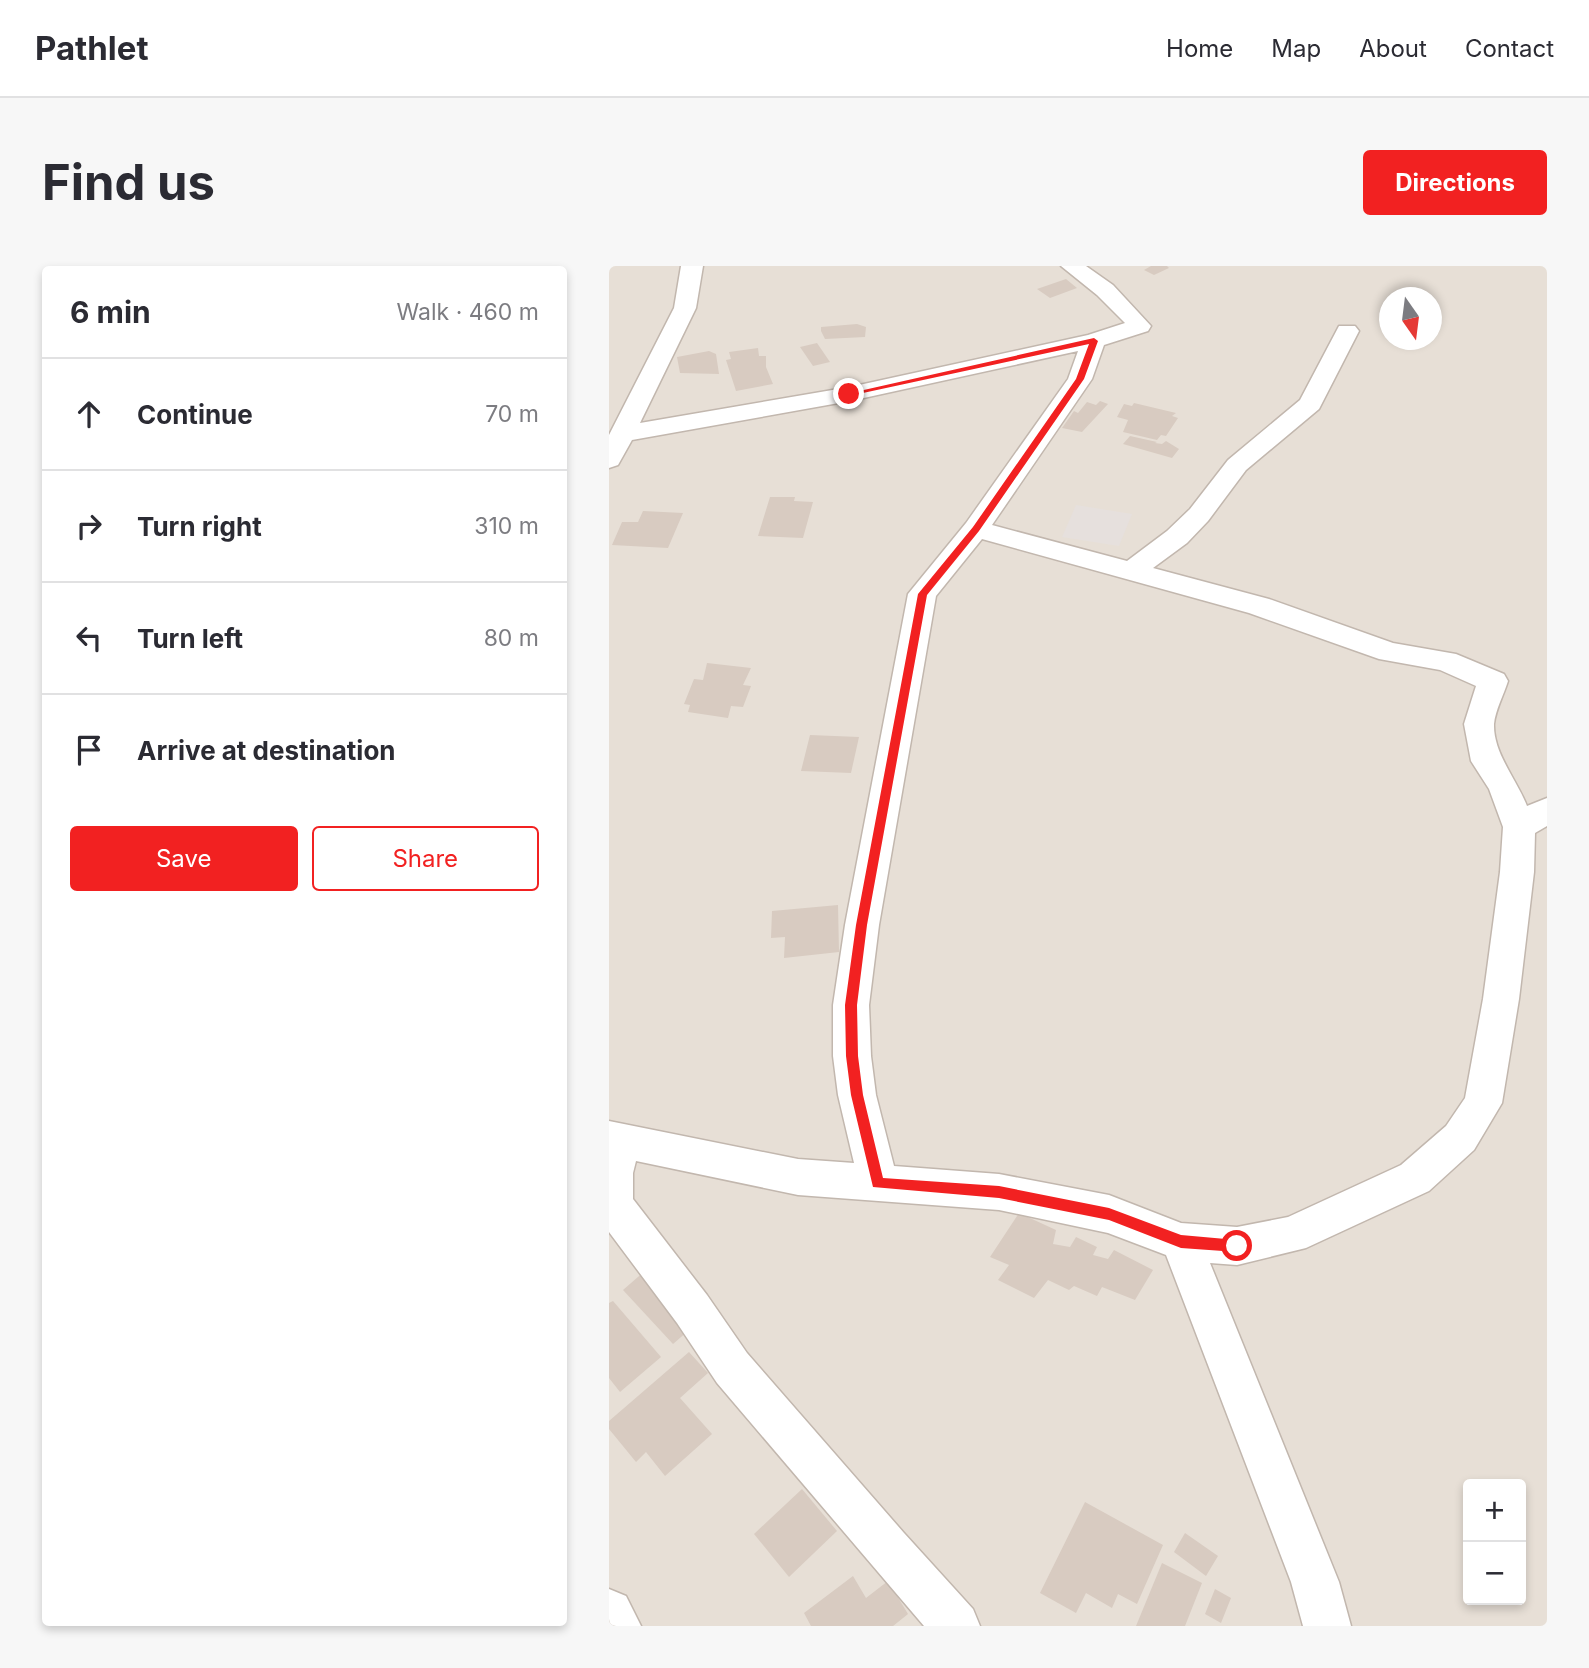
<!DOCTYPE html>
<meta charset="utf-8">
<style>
body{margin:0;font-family:Inter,sans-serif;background:#f7f7f7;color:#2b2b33}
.controls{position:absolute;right:21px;bottom:21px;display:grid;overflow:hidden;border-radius:7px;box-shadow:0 4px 10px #0003}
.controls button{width:63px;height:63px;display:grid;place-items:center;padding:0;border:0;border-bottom:2px solid #e1e1e2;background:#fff;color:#2b2b33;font:35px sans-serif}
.compass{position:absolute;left:770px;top:21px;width:63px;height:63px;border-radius:50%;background:#fff;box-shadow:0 4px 10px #0003;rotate:166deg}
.stop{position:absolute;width:21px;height:21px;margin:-16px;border:5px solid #f22121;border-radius:50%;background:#fff}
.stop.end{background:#f22121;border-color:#fff;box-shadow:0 2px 7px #0008}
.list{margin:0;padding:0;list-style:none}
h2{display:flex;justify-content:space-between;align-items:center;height:91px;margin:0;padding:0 28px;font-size:30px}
h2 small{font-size:23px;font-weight:400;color:#7c7c81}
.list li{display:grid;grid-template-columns:46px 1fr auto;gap:21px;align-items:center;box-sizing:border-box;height:112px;padding:0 28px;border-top:2px solid #e1e1e2}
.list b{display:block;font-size:26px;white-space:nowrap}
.list em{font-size:23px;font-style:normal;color:#7c7c81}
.actions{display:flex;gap:14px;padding:21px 28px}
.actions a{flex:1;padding:16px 0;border:2px solid #f22121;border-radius:7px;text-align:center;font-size:24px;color:#f22121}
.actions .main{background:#f22121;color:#fff}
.icon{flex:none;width:38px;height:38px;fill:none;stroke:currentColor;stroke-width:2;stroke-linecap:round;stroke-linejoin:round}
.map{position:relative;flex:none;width:938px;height:1360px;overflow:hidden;border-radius:7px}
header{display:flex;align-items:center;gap:42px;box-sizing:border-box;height:98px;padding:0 35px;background:#fff;border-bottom:2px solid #e1e1e2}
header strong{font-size:33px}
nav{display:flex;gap:38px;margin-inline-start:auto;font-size:24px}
.intro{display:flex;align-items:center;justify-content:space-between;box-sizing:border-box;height:168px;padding:0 42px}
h1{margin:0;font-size:49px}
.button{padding:18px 32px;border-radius:7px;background:#f22121;color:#fff;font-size:24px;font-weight:700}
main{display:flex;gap:42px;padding:0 42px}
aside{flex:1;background:#fff;border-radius:7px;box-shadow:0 4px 10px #0003}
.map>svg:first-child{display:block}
</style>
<header>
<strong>Pathlet</strong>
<nav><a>Home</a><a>Map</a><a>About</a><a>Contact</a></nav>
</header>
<div class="intro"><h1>Find us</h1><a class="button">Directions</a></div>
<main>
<aside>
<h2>6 min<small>Walk · 460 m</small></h2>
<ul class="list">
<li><svg class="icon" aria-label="ahead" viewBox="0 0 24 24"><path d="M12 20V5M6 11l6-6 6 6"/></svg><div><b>Continue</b></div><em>70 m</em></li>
<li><svg class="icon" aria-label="right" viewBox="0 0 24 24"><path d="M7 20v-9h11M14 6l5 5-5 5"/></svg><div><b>Turn right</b></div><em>310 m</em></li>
<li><svg class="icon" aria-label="left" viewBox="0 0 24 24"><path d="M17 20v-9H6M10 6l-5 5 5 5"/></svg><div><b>Turn left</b></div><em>80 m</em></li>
<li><svg class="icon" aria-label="arrive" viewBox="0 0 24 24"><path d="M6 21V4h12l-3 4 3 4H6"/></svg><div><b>Arrive at destination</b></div></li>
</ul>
<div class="actions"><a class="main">Save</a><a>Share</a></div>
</aside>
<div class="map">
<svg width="938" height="1360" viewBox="0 0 938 1360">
<rect width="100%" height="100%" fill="#f3eee8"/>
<path fill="#e7dfd6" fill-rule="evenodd" d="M 0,0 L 938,0 L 938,1360 L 0,1360 ZM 780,32 L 822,32 L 822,74 L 780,74 ZM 859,1218 L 912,1218 L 912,1334 L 859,1334 Z"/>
<path fill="#e6e0dd" d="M 467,239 L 523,248 L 510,280 L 453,271 Z"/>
<g fill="#d8cbc1">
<path d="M 542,0 L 558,0 L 560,2 L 545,9 L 535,4 Z"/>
<path d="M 457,13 L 468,22 L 441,32 L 428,23 Z"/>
<path d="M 248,58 L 257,61 L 256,71 L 216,73 L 212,65 L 212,61 Z"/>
<path d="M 208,77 L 221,96 L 204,100 L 191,81 Z"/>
<path d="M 149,82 L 150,90 L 157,90 L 157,101 L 164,118 L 127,125 L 117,94 L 122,93 L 120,86 Z"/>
<path d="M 100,85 L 107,88 L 110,108 L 71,107 L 68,91 Z"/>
<path d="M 491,135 L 499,138 L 473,166 L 453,162 L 465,145 L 469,147 L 478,136 L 487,139 Z"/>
<path d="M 525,137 L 567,147 L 563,150 L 569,152 L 557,170 L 552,169 L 548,174 L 514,166 L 519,154 L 508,151 L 515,138 L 523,140 Z"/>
<path d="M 521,170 L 548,176 L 546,177 L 553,178 L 557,175 L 570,183 L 563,192 L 514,178 Z"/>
<path d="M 161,231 L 186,231 L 185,235 L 204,236 L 194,272 L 149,270 Z"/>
<path d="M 34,245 L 74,247 L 59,282 L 3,279 L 13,256 L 29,256 Z"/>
<path d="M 98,397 L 142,402 L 134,419 L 142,420 L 134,441 L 122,440 L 119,452 L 79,446 L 81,439 L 75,438 L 85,413 L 94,414 Z"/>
<path d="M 201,469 L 250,471 L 242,507 L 192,505 Z"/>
<path d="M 229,639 L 230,686 L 175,692 L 176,671 L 162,672 L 163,645 Z"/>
<path d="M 410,947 L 447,964 L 444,978 L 461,981 L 467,971 L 488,981 L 484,989 L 499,993 L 505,984 L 544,1004 L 526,1034 L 493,1021 L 488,1030 L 465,1020 L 460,1024 L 439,1014 L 425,1032 L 389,1014 L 400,999 L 381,991 Z"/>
<path d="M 37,1004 L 87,1058 L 64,1078 L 14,1024 Z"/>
<path d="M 4,1035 L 52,1091 L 11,1126 L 0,1112 L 0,1037 Z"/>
<path d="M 80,1086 L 99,1107 L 71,1132 L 103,1168 L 56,1210 L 37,1186 L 27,1196 L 0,1163 L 0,1155 Z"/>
<path d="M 193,1223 L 228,1265 L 180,1311 L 145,1268 Z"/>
<path d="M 476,1236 L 554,1279 L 528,1338 L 509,1328 L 503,1342 L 477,1327 L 467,1347 L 431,1327 Z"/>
<path d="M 576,1267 L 609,1290 L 597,1310 L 565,1286 Z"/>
<path d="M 553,1297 L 593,1317 L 576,1360 L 527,1360 Z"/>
<path d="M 244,1310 L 257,1332 L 279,1315 L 299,1348 L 284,1360 L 202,1360 L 195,1347 Z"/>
<path d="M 606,1323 L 622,1332 L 612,1357 L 596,1348 Z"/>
</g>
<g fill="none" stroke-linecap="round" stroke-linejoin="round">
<g stroke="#c2b7ae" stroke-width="3">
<g id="street">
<path d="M 72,0 L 94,0 L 87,42 L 31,157 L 241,121 L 479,69 L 516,57 L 488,29 L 452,0 L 477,0 L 504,19 L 542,60 L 539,65 L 495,79 L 483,113 L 383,259 L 518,295 L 558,265 L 581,243 L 619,194 L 691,134 L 730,60 L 746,60 L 750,65 L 710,143 L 637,204 L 599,255 L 578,277 L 544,302 L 660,333 L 784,377 L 847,388 L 895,408 L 899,415 C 895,428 886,445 885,458 C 884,487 908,514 918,540 L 938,532 L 938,560 L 926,567 L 925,606 L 910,733 L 893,837 L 865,884 L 820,925 L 697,982 L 628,999 L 601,997 L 730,1316 L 742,1360 L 694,1360 L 682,1316 L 557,989 L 499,967 L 390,944 L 189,929 L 27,895 L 24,907 L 24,933 L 98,1029 L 138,1087 L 295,1267 L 364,1343 L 371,1360 L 315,1360 L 108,1117 L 68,1057 L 0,966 L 0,855 L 189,893 L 245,897 L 229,829 L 224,790 L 224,739 L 236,659 L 299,328 L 357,257 L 459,113 L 469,85 L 241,135 L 23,174 L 9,199 L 0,202 L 0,169 L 65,42 ZM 373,273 L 640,347 L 770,393 L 831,404 L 867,420 L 855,458 L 862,495 L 880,523 L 894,561 L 891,606 L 874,733 L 856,832 L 837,860 L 792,899 L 679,951 L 628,961 L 572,957 L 500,929 L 390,908 L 285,900 L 267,829 L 262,790 L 260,739 L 270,659 L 327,330 Z"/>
<path d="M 0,1323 L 17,1330 L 32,1360 L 0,1360 Z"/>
</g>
</g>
<use href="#street" fill="#fff" fill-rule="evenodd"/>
</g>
<path fill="#f22121" d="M 485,72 L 489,75 L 475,113 L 370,265 L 318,329 L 258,659 L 248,739 L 249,790 L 254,829 L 274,912 L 390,920 L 500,942 L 572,969 L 628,974 L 635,980 L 628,986 L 572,982 L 500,954 L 390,932 L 264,921 L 242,829 L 237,790 L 236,739 L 247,659 L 309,328 L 364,261 L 467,113 L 480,78 L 240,130 L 237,128 Z"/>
</svg>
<div class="controls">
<button>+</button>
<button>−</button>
</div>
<svg class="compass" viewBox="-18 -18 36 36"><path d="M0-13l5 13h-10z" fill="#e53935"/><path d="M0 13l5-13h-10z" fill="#7c7c81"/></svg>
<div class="stop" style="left:628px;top:980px"></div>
<div class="stop end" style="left:240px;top:128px"></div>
</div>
</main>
